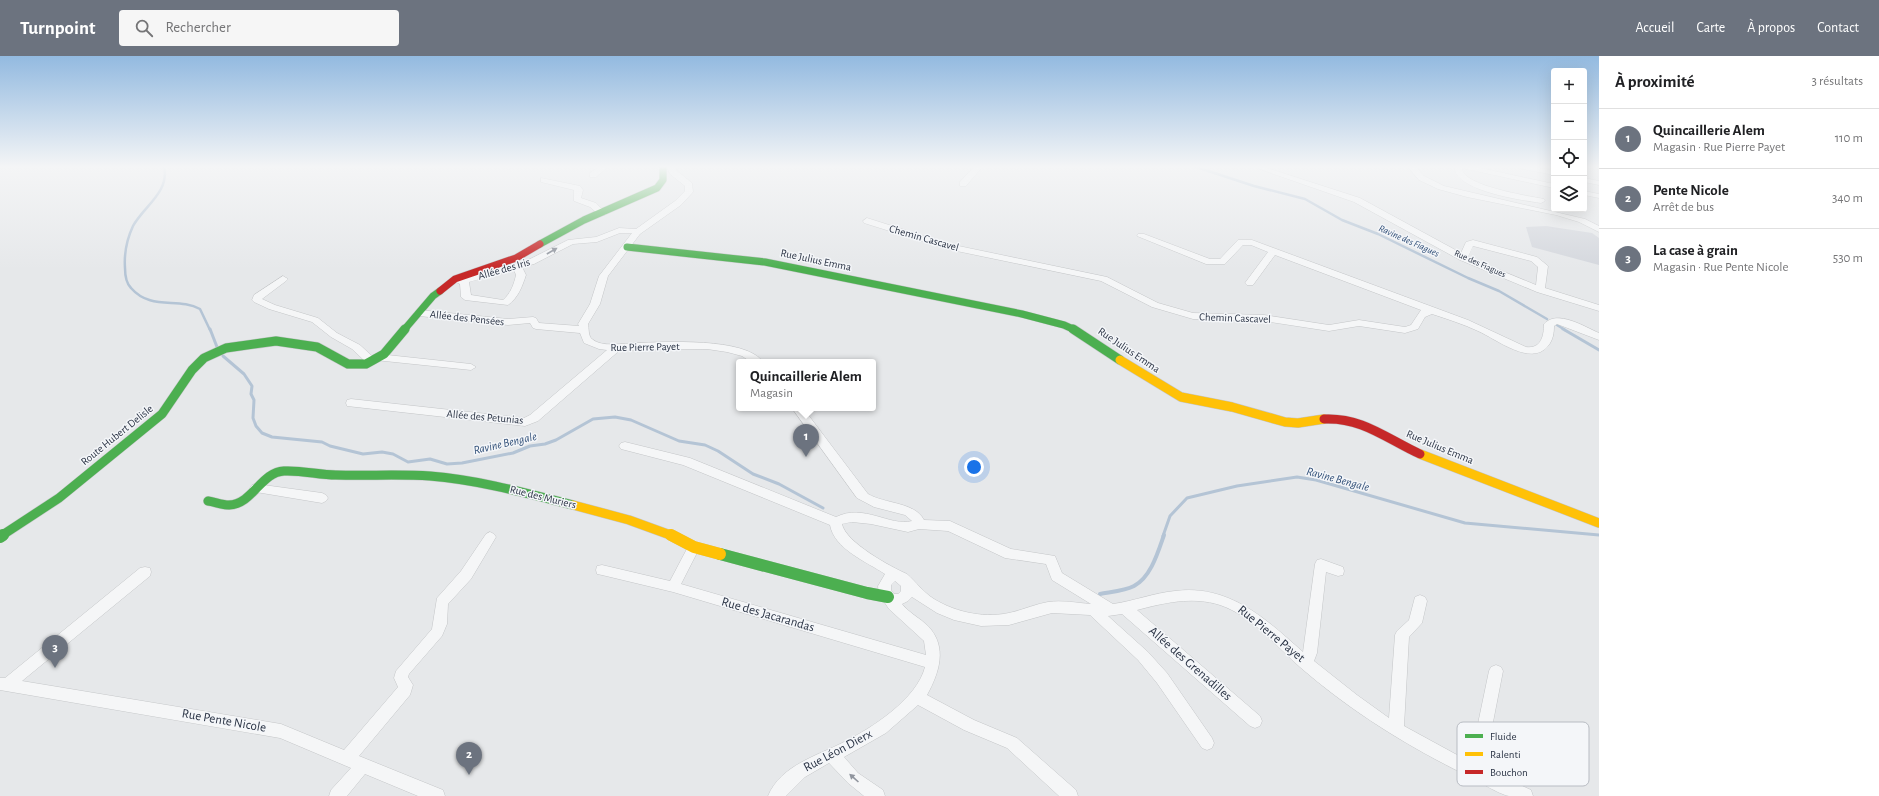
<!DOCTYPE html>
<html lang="fr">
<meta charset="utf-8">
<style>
body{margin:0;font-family:"Alegreya Sans",sans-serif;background:#f6f6f6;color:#202124}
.controls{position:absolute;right:12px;top:12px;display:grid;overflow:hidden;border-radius:4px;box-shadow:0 4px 16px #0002}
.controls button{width:36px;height:36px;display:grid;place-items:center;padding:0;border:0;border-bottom:1px solid #e0e0e0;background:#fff;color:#202124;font:20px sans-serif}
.you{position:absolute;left:974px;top:411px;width:14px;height:14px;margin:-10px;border:3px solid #fff;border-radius:50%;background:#1a73e8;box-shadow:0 0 0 6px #1a73e833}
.badge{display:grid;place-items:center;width:26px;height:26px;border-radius:50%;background:#6c737f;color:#fff;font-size:13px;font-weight:700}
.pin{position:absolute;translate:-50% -33px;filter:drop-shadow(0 1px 2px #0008)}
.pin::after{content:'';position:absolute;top:21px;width:14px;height:12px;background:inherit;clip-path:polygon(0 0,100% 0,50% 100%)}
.popup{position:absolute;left:736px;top:303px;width:140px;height:52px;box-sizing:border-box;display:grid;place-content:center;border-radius:4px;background:#fff;filter:drop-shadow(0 1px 3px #0005);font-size:13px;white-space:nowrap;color:#757577}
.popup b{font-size:15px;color:#202124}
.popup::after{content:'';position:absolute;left:50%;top:100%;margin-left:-8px;border:8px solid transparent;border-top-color:#fff}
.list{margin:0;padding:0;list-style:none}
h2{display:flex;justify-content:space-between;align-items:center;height:52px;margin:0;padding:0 16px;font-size:17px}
h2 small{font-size:13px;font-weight:400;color:#757577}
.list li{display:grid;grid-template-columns:26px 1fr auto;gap:12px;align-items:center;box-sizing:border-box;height:60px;padding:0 16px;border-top:1px solid #e0e0e0}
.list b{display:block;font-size:15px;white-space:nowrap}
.list p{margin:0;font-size:13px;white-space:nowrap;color:#757577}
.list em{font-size:13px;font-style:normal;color:#757577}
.icon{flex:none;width:22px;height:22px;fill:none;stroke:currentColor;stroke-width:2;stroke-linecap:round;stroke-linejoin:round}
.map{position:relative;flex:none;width:1599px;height:740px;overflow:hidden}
header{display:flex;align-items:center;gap:24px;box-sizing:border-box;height:56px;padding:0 20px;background:#6c737f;color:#fff}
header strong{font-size:19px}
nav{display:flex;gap:22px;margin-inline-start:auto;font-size:14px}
.search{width:280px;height:36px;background:#f6f6f6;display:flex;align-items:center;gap:10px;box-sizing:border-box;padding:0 14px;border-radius:4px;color:#757577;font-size:15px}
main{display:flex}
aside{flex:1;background:#fff}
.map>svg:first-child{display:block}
</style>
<header>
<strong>Turnpoint</strong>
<div class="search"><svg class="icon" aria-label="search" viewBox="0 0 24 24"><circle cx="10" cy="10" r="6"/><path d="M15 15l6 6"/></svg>Rechercher</div>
<nav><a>Accueil</a><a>Carte</a><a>À propos</a><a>Contact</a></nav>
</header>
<main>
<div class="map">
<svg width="1599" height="740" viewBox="0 0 1599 740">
<rect width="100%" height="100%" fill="#e6e8ea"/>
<path fill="#d4d7dd" d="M 1546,170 L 1592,177 L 1599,182 L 1599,209 L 1532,191 L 1526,171 Z"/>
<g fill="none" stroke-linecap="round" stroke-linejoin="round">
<g stroke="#b4c4d5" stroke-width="2.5">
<path d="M 164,110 C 170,136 144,150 133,170 C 127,183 124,198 125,212 C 125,219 126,227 131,232 C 151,255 178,241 200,253 L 210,274"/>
<path d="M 1193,110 L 1254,130 L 1305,143 L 1342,164 L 1378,178 L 1468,222 L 1499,235 L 1547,263"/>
<path d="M 1557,269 L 1565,274"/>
</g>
<g stroke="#b4c4d5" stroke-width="3">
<path d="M 210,273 L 217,291"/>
<path d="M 1563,273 L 1599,294"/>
<path d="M 223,300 L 244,318 L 252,330 L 251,338 L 254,344 L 253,362 L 256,370 L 262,377 L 272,381 L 322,386 L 330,390 L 363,398 L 382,396 L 393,398 L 408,406 L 430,403 L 447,408 L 462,407 L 513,397 L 530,390 L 545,388 L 556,384 L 593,363 L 615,361 L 631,364 L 679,385 L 705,389 L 718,395 L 753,418 L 779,428 L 823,452"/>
<path d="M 1163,480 L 1170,460 L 1187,442 L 1237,430 L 1297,421 L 1316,424 L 1465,467 L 1599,479"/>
</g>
<path stroke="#b4c4d5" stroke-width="4" d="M 1100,538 C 1110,536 1125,535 1134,530 C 1151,521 1158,496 1164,479"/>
<g stroke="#c4c6c8" stroke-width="1">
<g id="street">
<path d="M 601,110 L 609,110 L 596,121 L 590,121 L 590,117 Z"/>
<path d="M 667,110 L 675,110 L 677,115 L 692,127 L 693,136 L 681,149 L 640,178 L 608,220 L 600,248 L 588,268 C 589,272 588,280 592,283 C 602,292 624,287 636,287 C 664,286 746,281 763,306 L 751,306 L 742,300 L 727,296 L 707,293 L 620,294 L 538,365 L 525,370 L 347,350 L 346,347 L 347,344 L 351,343 L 524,362 L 530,359 L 607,294 L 599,293 L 584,287 L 580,277 L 536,273 L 533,272 L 530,267 L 508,269 L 419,260 L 414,257 L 419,254 L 508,263 L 533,261 L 536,262 L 539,267 L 579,270 L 578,268 L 590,248 L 599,220 L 632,177 L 620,177 L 597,186 L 573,188 L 534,208 L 522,211 L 526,219 C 522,231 518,242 508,249 L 465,244 L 461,241 L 460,228 L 452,224 L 454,222 L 461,222 L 528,204 L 568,184 L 596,181 L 619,172 L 636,173 L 675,145 L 685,135 L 685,130 L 670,118 ZM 514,214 L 516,219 C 514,228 511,237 503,244 L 471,239 L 469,226 Z"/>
<path d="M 975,110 L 983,110 L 966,130 L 960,130 L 960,126 Z"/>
<path d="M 1026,110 L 1037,110 L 1033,112 Z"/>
<path d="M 1251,110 L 1261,110 L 1360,142 L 1461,197 L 1466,186 L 1473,184 L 1537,201 L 1548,210 L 1545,232 L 1599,249 L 1599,255 L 1537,236 L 1460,204 L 1354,146 ZM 1473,190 L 1531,205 L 1538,211 L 1536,229 L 1468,201 Z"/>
<path d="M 1407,110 L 1415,110 L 1424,120 L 1444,130 L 1585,163 L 1599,170 L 1599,176 L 1579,166 L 1556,159 L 1467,141 L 1438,133 L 1419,124 Z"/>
<path d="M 1454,110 L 1471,110 L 1554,128 L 1554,132 L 1462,112 C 1462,130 1529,140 1544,143 L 1545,145 L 1541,147 C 1521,144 1454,135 1454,110 Z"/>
<path d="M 1517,110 L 1530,110 L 1554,115 L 1554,119 L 1518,112 Z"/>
<path d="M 541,122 L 580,130 L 583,134 L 581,142 L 596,147 L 606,157 L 605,159 L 599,159 L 590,151 L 574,145 L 574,134 L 541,126 Z"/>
<path d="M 1584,122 L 1599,125 L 1599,129 L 1584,126 Z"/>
<path d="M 1584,135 L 1599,138 L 1599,142 L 1584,139 Z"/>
<path d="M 867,162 L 949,188 L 1107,221 L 1158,247 L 1193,257 L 1264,259 L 1329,269 L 1359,264 L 1405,271 L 1411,269 L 1421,254 L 1275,199 L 1253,229 L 1247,229 L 1245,227 L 1268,196 L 1251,189 L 1243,189 L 1225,208 L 1206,208 L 1137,180 L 1138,178 L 1144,178 L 1210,203 L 1220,203 L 1238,184 L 1252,184 L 1468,264 L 1526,291 C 1541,293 1544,280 1544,268 C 1557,253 1585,271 1599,277 L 1599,284 L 1557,268 L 1554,270 C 1554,277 1553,284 1548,290 C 1531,311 1496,283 1478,275 C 1463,268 1447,263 1432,258 L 1425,261 L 1418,273 L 1405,277 L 1359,270 L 1329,275 L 1264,265 L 1193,263 L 1152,251 L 1101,225 L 947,193 L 864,167 L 863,165 Z"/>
<path d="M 283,220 L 288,223 L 286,225 L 262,243 L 275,249 L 318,262 L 337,277 L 360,289 L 373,301 L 378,298 L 471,308 L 476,311 L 471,314 L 375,304 L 375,307 L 367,307 L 352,293 L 331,281 L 312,266 L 269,253 L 254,246 L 252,244 L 254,239 Z"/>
<path d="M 792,352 L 803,352 L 868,438 C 885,448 915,446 924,464 L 950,465 L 1011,493 L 1055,500 L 1062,517 L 1113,548 C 1134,545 1154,537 1175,535 C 1229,528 1266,563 1303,596 L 1315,508 L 1317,504 L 1321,503 L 1343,511 L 1344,515 L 1343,519 L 1338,520 L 1326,516 L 1317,597 L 1314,605 L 1357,639 L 1389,662 L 1395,579 L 1397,575 L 1409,564 L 1415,541 L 1420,539 L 1425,541 L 1427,545 L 1422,567 L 1409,581 L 1404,670 L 1470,706 L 1489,615 L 1491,611 L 1496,609 L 1501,611 L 1503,615 L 1484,712 L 1531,734 L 1533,740 C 1525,740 1516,740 1509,740 C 1498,738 1479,725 1468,720 C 1407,690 1352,656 1301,612 C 1276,590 1252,560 1220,549 C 1192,540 1164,547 1137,554 L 1260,660 L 1262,665 L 1260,670 L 1255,672 L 1250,670 L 1122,558 L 1108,560 L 1148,596 L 1167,617 L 1212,682 L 1214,687 L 1212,692 L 1207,694 L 1202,692 L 1157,627 L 1138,604 L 1090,559 L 1052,557 L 1009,569 L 981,570 L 954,564 L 937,557 L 912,541 L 908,545 L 902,548 C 909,557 920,562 928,570 C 948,591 939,617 927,639 L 974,664 L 1017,682 L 1076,734 L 1078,740 L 1059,740 L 1007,692 L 964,674 L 918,649 L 886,677 L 844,701 L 858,717 L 883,734 L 885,740 L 864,740 L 848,727 L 829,707 L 805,721 L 786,740 L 768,740 C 781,709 817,700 844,686 C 872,672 917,643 925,611 L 673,536 L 602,519 L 597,518 L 596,514 L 597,510 L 602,509 L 670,525 L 690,487 L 694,486 L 698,487 L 700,491 L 681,528 L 926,599 L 924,585 L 889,553 L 879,538 L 878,530 L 885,518 C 867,506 834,493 830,469 L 683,409 L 625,394 L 621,393 L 619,390 L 621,387 L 625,386 L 690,402 L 836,461 C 864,447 890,471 912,465 L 905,459 L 874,451 L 857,442 ZM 852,466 L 871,468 L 908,476 L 919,473 L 948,475 L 1005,502 L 1046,508 L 1052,524 L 1091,548 C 1077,547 1062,544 1048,546 C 1036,548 1025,553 1013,556 C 987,563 957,557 934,543 C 923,536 916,526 907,518 C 891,511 845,486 842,468 ZM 895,525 L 901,530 L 901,535 L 898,538 L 894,538 L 891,534 L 891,529 Z"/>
<path d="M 256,428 L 322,437 L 326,439 L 328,442 L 326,445 L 322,447 L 256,436 L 252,435 L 250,432 L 252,429 Z"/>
<path d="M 490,476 L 494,478 L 496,481 L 471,523 L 448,548 L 447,568 L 442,580 L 409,618 L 408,621 L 413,629 L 410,639 L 359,700 L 443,734 L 445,740 L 418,740 L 365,718 L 347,740 L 329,740 L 331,734 L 351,712 L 280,682 L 0,634 L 0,622 L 5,622 L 140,512 L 145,511 L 150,512 L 151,516 L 150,520 L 22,625 L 281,668 L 344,694 L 398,631 L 394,622 L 396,615 L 432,573 L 437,542 L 461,515 L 486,478 Z"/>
</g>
</g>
<g stroke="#c4c6c8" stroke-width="8">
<g id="fast-far2">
<path d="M 540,188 L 584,164 L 657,132 L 663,124 L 663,110"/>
<path d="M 627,191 L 765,206 L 1022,258 L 1064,269 L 1075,274"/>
<path d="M 404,274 L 433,240 L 440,235"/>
</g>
</g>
<g stroke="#c4c6c8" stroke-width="10">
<g id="fast-far1">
<path d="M 1073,273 L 1120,304"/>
<path d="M 208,445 C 215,446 222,449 229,449 C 253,448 261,416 284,415 C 302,414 319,419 336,419 C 367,420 399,418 430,420 C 479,424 526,437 573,449"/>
<path d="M 1,480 L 59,442 L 162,358 L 192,314 L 204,302 L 226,292 L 276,285 L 317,291 L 348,308 L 366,308 L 384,298 L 405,273"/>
</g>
</g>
<g stroke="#c4c6c8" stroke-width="12">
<g id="fast">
<path d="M 0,481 L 3,479"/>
<path d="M 720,498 L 867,537 L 888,541"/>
</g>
</g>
<g stroke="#c4c6c8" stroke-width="10">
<g id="slow-far1">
<path d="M 1120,304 L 1181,341 L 1232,351 L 1285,366 L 1298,367 L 1324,363"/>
<path d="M 1420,398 L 1599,467"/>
<path d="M 573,449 L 629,464 L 673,480"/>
</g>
</g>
<g stroke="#c4c6c8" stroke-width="12">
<path id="slow" d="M 671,479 L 694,491 L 720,498"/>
</g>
<g stroke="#c4c6c8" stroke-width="8">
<path id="jam-far1" d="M 440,235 L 455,223 L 516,202 L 540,188"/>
</g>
<g stroke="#c4c6c8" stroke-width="10">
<path id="jam" d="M 1324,363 C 1362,361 1387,383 1420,398"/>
</g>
<use href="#street" fill="#f5f6f7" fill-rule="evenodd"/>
<use href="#fast-far2" stroke="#4caf50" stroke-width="7"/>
<use href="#fast-far1" stroke="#4caf50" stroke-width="9"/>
<use href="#fast" stroke="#4caf50" stroke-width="12"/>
<use href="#slow-far1" stroke="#ffc107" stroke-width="9"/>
<use href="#slow" stroke="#ffc107" stroke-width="12"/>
<use href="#jam-far1" stroke="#c62828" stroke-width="7"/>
<use href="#jam" stroke="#c62828" stroke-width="9"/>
</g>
<defs><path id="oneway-solid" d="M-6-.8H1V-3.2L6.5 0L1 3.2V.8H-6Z"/></defs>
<g fill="#90959e">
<use href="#oneway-solid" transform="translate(552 195) rotate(-30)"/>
<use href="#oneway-solid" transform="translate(854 722) rotate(-138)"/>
</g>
<linearGradient id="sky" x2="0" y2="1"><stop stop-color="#93bae0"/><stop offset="0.52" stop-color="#f4f5f6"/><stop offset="1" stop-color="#f4f5f6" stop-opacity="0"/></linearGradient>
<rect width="1599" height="213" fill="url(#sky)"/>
<g text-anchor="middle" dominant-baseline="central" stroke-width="3" stroke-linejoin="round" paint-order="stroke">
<g font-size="9" fill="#2b3445" stroke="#f4f6f9">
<text transform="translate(1480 208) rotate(24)">Rue des Fiagues</text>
</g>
<g font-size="10" font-style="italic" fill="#34527a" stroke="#f4f6f9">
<text transform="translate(1409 185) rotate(24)">Ravine des Fiagues</text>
</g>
<g font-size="11" fill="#2b3445" stroke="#f4f6f9">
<text transform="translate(924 182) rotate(16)">Chemin Cascavel</text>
<text transform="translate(816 204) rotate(12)">Rue Julius Emma</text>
<text transform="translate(504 213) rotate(-16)">Allée des Iris</text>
<text transform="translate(467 262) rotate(6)">Allée des Pensées</text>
<text transform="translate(1235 262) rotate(2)">Chemin Cascavel</text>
<text transform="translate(645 291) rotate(-1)">Rue Pierre Payet</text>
<text transform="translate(1129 294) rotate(34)">Rue Julius Emma</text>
<text transform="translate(485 361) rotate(5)">Allée des Petunias</text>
<text transform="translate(117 379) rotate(-39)">Route Hubert Delisle</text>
<text transform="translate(1440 391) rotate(23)">Rue Julius Emma</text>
<text transform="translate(543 441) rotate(14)">Rue des Muriers</text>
</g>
<g font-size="12" font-style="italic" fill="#34527a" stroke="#f4f6f9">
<text transform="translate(505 387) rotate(-13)">Ravine Bengale</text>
<text transform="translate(1338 423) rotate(15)">Ravine Bengale</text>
</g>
<g font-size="13" fill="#2b3445" stroke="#f4f6f9">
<text transform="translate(768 559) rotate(16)">Rue des Jacarandas</text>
<text transform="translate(1271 578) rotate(39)">Rue Pierre Payet</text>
<text transform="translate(1190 608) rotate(41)">Allée des Grenadilles</text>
<text transform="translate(224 665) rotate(10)">Rue Pente Nicole</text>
<text transform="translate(838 695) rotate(-28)">Rue Léon Dierx</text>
</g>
</g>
<rect x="1457" y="666" width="132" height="64" rx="6" fill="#f4f6f9" stroke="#b8bcc3" stroke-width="1"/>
<rect x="1465" y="678" width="18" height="4" fill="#4caf50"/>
<rect x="1465" y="696" width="18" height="4" fill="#ffc107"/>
<rect x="1465" y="714" width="18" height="4" fill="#c62828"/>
<g font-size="11" fill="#2b3445">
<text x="1490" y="684">Fluide</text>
<text x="1490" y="702">Ralenti</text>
<text x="1490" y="720">Bouchon</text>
</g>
</svg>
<div class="controls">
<button>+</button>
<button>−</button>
<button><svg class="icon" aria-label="locate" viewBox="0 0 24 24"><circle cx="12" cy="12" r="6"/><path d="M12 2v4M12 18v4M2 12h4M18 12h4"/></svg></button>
<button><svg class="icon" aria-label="layers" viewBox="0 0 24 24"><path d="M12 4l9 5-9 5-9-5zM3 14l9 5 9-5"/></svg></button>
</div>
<div class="you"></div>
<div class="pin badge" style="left:806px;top:401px">1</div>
<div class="popup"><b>Quincaillerie Alem</b>Magasin</div>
<div class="pin badge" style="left:469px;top:719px">2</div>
<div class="pin badge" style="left:55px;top:612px">3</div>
</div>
<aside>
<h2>À proximité<small>3 résultats</small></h2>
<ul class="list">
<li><span class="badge">1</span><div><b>Quincaillerie Alem</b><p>Magasin · Rue Pierre Payet</p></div><em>110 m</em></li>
<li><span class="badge">2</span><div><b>Pente Nicole</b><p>Arrêt de bus</p></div><em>340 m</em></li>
<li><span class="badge">3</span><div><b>La case à grain</b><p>Magasin · Rue Pente Nicole</p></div><em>530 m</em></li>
</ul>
</aside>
</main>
